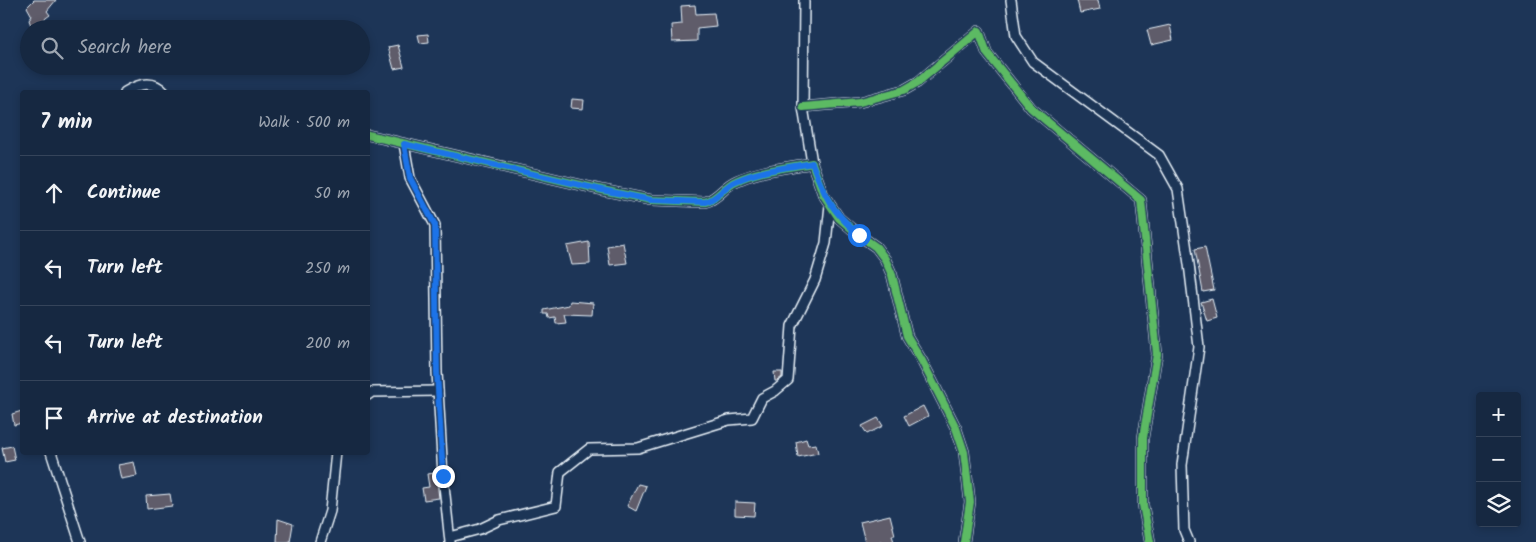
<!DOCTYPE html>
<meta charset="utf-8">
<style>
body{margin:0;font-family:Kalam,sans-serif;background:#1f3048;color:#f1f3f6}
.controls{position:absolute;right:15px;bottom:15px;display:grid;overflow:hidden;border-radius:5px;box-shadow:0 2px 8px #0003}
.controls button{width:45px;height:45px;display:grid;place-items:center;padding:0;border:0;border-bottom:1px solid #35445a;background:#162841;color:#f1f3f6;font:25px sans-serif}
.stop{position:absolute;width:15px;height:15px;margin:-11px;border:4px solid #1a73e8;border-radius:50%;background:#fff}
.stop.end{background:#1a73e8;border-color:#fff;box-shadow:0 1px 5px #0008}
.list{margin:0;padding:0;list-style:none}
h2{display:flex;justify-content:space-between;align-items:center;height:65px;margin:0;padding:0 20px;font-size:21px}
h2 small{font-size:16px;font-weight:400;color:#9ea6b1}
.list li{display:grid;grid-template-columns:32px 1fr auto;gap:15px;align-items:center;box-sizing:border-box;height:75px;padding:0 20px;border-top:1px solid #35445a}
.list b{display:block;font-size:19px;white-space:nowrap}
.list em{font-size:16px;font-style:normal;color:#9ea6b1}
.icon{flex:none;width:28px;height:28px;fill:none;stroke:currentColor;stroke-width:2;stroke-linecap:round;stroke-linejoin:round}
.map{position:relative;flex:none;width:1536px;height:542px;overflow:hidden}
.search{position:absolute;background:#162841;box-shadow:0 2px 8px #0003;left:20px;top:20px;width:350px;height:55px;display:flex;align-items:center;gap:12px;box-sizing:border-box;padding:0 18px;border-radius:28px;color:#9ea6b1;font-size:19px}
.panel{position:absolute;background:#162841;box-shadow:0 2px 8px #0003;left:20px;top:90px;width:350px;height:365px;border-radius:5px}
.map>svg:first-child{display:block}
</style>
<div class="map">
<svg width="1536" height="542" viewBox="0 0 1536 542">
<rect width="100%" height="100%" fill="#1d3557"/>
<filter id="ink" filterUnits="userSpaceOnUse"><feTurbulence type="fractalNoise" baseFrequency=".02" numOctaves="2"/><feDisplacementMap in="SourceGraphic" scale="10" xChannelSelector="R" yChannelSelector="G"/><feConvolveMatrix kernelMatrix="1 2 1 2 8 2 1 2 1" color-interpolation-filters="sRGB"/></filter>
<g filter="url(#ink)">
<g fill="#5f5c6b" stroke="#e8f1f8">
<path d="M 34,0 L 56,0 L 47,11 L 50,15 L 32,28 L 29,20 L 32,16 L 27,7 Z"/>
<path d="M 1077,0 L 1098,0 L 1100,9 L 1080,13 Z"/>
<path d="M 695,5 L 696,14 L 714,13 L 716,26 L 697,28 L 697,41 L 672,42 L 671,25 L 682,24 L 681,6 Z"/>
<path d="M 1170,25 L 1173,40 L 1151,45 L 1147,30 Z"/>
<path d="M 428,34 L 429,42 L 420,43 L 418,35 Z"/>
<path d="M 398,45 L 404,67 L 394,69 L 388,47 Z"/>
<path d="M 572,99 L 584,100 L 583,109 L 571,108 Z"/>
<path d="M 589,242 L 590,264 L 572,265 L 567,246 Z"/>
<path d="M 623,243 L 627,263 L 610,265 L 607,246 Z"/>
<path d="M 1205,247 L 1214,290 L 1203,292 L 1195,249 Z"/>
<path d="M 1212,299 L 1217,318 L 1207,321 L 1201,302 Z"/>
<path d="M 570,301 L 593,303 L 592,315 L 564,314 L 566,322 L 556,323 L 555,317 L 549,318 L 548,314 L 544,314 L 544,310 L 569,305 Z"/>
<path d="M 774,372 L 782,372 L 782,377 L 777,381 L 775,381 Z"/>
<path d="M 923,406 L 928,416 L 909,426 L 904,416 Z"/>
<path d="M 22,411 L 22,423 L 14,425 L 12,414 Z"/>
<path d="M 878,418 L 883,426 L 867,434 L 862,426 Z"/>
<path d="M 806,439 L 808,445 L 816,444 L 818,453 L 798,457 L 796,442 Z"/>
<path d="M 12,446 L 15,460 L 5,462 L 2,448 Z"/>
<path d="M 134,462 L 137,476 L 121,479 L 118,465 Z"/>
<path d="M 436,473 L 439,498 L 424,500 L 422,488 L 429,487 L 427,474 Z"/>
<path d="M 638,484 L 646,486 L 636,511 L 627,506 Z"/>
<path d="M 170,494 L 172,506 L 147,509 L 146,496 Z"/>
<path d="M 735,502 L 755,503 L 754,516 L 735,515 Z"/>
<path d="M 890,515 L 895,535 L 892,535 L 894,542 L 865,542 L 860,522 Z"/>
<path d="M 278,519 L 293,524 L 290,542 L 277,542 Z"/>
</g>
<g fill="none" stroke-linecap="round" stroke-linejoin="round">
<g stroke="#e8f1f8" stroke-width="12">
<g id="street">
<path d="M 804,0 L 803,107 L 812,163"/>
<path d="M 1011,0 L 1016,36 L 1033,62 L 1159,155 L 1178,189 L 1189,264 L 1199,347 L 1182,465 L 1184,530 L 1189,542"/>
<path d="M 125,92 C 138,84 153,79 164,92"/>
<path d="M 803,107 L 860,102 L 904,90 L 918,82 L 979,31 L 987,53 L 1031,108 L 1141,200 L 1157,354 L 1143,438 L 1143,505 L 1150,542"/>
<path d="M 368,135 L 602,190 L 651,200 L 705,202 C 718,199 724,186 736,181 C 760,170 786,168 812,163 L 823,194 L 839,218 L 859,235 L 876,247 L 885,259 L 892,275 L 907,336 L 922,361 L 956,428 L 964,452 L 970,502 L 964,542"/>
<path d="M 404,144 L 410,178 L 435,225 L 437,372 L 443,476 L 450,542"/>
<path d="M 368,395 L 372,392 L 438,391"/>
<path d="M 51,452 L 80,542"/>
<path d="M 450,537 L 480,529 L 499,520 L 556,506 L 560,472 L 589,449 L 638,448 L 729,420 L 752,418 L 762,398 L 775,391 L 788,380 L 792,326 L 815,280 L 826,243 L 830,205"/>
<path d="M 320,542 L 330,511 L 336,452"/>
</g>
</g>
<use href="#street" stroke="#1d3557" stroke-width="9"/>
<g stroke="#1d3557" stroke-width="11">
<g id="cycleway">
<path d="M 803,107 L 860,102 L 904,90 L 918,82 L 979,31 L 987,53 L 1031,108 L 1141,200 L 1157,354 L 1143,438 L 1143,505 L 1150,542"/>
<path d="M 368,135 L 602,190 L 651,200 L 705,202 C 718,199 724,186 736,181 C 760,170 786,168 812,163 L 823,194 L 839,218 L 859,235 L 876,247 L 885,259 L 892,275 L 907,336 L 922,361 L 956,428 L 964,452 L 970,502 L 964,542"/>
</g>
</g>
<use href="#cycleway" stroke="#5cba63" stroke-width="8"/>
</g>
</g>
<g fill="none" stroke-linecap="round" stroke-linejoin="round" filter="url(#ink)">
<path stroke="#1a73e8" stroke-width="6" d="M 443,476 L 437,372 L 435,225 L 410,178 L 404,144 L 602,190 L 651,200 L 705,202 C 718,199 724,186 736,181 C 760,170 786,168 812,163 C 825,197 831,210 859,235"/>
</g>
</svg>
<div class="controls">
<button>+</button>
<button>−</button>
<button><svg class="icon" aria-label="layers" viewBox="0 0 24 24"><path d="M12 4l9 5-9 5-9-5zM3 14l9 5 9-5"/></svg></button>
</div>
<div class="stop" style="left:859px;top:235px"></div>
<div class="stop end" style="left:443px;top:476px"></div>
<div class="search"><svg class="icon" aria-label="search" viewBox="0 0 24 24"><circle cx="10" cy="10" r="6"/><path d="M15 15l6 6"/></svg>Search here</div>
<section class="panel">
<h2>7 min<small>Walk · 500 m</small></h2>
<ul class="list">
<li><svg class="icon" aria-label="ahead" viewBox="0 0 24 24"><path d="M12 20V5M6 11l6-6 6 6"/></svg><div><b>Continue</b></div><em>50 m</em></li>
<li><svg class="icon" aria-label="left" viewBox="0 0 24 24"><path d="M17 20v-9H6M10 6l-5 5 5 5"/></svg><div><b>Turn left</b></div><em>250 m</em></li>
<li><svg class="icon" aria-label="left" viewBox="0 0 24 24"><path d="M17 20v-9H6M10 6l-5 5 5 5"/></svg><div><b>Turn left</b></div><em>200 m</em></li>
<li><svg class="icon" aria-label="arrive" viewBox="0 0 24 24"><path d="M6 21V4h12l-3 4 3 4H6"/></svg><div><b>Arrive at destination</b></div></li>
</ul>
</section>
</div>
